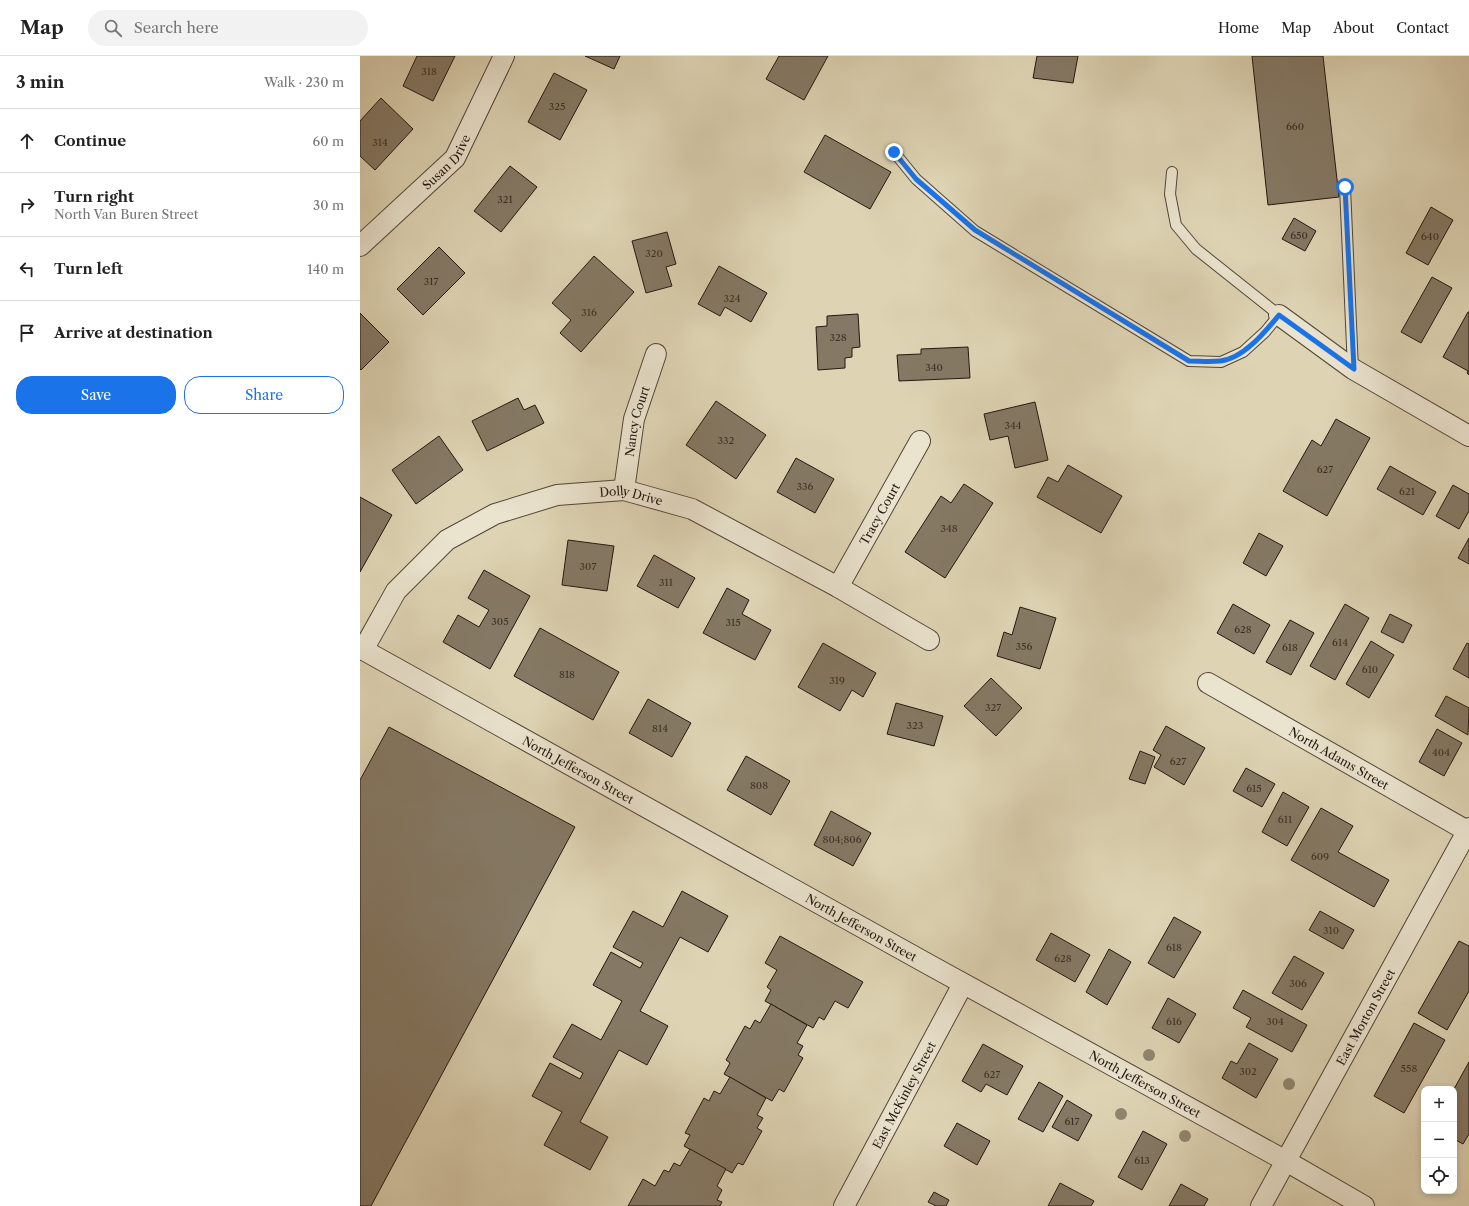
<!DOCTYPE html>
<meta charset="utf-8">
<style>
body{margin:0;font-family:"Libre Caslon Text",serif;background:#f2f2f2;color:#222}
.controls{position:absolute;right:12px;bottom:12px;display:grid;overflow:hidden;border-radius:8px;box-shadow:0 2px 6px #0003}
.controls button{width:36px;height:36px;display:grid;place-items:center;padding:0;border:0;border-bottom:1px solid #e0e0e0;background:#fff;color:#222;font:20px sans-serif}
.stop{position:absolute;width:12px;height:12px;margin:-9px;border:3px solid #1a73e8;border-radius:50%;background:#fff}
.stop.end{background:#1a73e8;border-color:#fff;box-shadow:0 1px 4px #0008}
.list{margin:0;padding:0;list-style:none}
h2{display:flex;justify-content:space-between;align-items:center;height:52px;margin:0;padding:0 16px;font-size:17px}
h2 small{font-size:13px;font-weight:400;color:#767676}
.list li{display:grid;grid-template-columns:26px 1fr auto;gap:12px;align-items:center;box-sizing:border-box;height:64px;padding:0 16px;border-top:1px solid #e0e0e0}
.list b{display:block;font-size:15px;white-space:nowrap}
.list p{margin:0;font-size:13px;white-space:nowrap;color:#767676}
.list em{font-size:13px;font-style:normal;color:#767676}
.actions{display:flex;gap:8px;padding:12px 16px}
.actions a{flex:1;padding:9px 0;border:1px solid #1a73e8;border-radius:16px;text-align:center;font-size:14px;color:#1a73e8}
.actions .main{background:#1a73e8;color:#fff}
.icon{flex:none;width:22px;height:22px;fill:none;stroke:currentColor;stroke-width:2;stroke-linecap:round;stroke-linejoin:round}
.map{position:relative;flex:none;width:1109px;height:1150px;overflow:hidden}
header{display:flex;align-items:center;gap:24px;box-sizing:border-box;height:56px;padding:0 20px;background:#fff;border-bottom:1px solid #e0e0e0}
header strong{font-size:19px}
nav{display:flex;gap:22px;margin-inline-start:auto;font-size:14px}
.search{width:280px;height:36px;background:#f2f2f2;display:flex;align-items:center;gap:10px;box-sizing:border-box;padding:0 14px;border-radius:22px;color:#767676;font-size:15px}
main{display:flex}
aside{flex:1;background:#fff}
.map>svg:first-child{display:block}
</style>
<header>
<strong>Map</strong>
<div class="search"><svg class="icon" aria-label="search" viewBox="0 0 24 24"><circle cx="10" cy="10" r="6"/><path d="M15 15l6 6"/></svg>Search here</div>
<nav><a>Home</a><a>Map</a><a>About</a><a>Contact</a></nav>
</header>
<main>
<aside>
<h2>3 min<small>Walk · 230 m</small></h2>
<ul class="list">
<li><svg class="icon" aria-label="ahead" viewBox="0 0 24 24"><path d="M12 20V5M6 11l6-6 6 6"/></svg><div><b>Continue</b></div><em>60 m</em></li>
<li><svg class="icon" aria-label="right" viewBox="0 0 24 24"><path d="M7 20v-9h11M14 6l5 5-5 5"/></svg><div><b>Turn right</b><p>North Van Buren Street</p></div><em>30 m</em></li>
<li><svg class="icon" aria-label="left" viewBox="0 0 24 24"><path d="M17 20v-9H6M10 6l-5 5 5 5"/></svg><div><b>Turn left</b></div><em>140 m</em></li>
<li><svg class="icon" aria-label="arrive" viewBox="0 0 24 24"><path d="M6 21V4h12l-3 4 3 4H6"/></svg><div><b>Arrive at destination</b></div></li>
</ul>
<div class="actions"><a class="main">Save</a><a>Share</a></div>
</aside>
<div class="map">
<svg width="1109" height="1150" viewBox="0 0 1109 1150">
<rect width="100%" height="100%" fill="#ded4b4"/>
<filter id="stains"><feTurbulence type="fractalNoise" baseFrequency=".005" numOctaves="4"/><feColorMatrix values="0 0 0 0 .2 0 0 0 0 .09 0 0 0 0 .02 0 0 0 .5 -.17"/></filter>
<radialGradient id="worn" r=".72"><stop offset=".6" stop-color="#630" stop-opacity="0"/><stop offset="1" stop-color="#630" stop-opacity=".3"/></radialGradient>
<g fill="#857965" stroke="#24170f">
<path d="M 57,0 L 95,0 L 73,45 L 43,30 Z"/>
<path d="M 225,0 L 260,0 L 254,13 Z"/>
<path d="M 419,0 L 468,0 L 444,44 L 406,23 Z"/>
<path d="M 677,0 L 718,0 L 713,27 L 673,22 Z"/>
<path d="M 892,0 L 963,0 L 979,141 L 908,149 Z"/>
<path d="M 194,17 L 227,34 L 200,84 L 168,66 Z"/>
<path d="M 21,42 L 53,73 L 15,114 L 0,100 L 0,65 Z"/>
<path d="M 465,79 L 531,116 L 510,153 L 444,116 Z"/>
<path d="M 150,110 L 177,131 L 141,176 L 114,155 Z"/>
<path d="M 1071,151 L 1093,164 L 1068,209 L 1046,197 Z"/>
<path d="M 934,162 L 956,175 L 945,195 L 922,183 Z"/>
<path d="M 307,176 L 316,208 L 306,211 L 312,230 L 286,237 L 272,185 Z"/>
<path d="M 79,191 L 105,217 L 63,259 L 37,233 Z"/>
<path d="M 234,200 L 274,236 L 221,296 L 200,277 L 211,264 L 192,247 Z"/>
<path d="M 359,210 L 407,237 L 391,266 L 365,251 L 360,260 L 338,248 Z"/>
<path d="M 1072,221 L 1092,232 L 1061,287 L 1041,276 Z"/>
<path d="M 1108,256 L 1109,256 L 1109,319 L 1107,317 L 1108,315 L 1083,301 Z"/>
<path d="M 0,257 L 29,286 L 1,314 L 0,313 Z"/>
<path d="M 498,258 L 500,291 L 492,292 L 492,301 L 485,302 L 485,312 L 458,314 L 456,271 L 467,270 L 467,260 Z"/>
<path d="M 608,291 L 610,322 L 539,325 L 537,299 L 561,298 L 561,293 Z"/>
<path d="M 158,342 L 164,354 L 175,349 L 184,367 L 127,395 L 112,365 Z"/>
<path d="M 356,345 L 406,379 L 376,423 L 326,389 Z"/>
<path d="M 675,346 L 688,404 L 655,412 L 648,380 L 630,384 L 624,358 Z"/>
<path d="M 976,363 L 1010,382 L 967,460 L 923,435 L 952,384 L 961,390 Z"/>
<path d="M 79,380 L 103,414 L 56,448 L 32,414 Z"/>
<path d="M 436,402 L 474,423 L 455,457 L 417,436 Z"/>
<path d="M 708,409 L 762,440 L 741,477 L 677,441 L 688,421 L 698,426 Z"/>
<path d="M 1030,410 L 1076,436 L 1063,459 L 1017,433 Z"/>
<path d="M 604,428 L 633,447 L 585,522 L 545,496 L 581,440 L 591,447 Z"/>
<path d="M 1093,429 L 1109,438 L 1109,455 L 1099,473 L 1076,460 Z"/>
<path d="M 0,441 L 32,459 L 0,516 Z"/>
<path d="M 899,477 L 923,490 L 906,520 L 883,507 Z"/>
<path d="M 1109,482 L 1109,508 L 1098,502 Z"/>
<path d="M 208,484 L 254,490 L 247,535 L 202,529 Z"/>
<path d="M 294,499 L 335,522 L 318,552 L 277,530 Z"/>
<path d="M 124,514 L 170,540 L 130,613 L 83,586 L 98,559 L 119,571 L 129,554 L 108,542 Z"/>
<path d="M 367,532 L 389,544 L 382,558 L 411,574 L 395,604 L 343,577 Z"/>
<path d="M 873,548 L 910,569 L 894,598 L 857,577 Z"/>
<path d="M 985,548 L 1009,562 L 975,624 L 950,610 Z"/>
<path d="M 660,551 L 696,562 L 680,613 L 637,600 L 644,576 L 652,579 Z"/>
<path d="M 1030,558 L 1052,569 L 1043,587 L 1021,576 Z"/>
<path d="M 930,564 L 954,577 L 931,619 L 906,606 Z"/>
<path d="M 180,572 L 259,616 L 233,664 L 154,620 Z"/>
<path d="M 1011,585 L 1034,599 L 1009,642 L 986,628 Z"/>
<path d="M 463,587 L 516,617 L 503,641 L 492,634 L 480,655 L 438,631 Z"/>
<path d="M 1107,587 L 1109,588 L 1109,622 L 1093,613 Z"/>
<path d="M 631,622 L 662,652 L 636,680 L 604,650 Z"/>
<path d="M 1086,640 L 1109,652 L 1108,679 L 1075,660 Z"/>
<path d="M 288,643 L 331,667 L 312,701 L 269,677 Z"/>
<path d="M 536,647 L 583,660 L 574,690 L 527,678 Z"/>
<path d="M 806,670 L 845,692 L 824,729 L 794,711 L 801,699 L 793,694 Z"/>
<path d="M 29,671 L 215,771 L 11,1150 L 0,1150 L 0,724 Z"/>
<path d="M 1077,673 L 1102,687 L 1084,720 L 1059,706 Z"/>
<path d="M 780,695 L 795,701 L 785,728 L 769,723 Z"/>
<path d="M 386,700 L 430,725 L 411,759 L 367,734 Z"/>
<path d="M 886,712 L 915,728 L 902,751 L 873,735 Z"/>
<path d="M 923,736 L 949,751 L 927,790 L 902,776 Z"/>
<path d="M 961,752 L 993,770 L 978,796 L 1029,824 L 1014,851 L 931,804 Z"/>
<path d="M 471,755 L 511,777 L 493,810 L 454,789 Z"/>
<path d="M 322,835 L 368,860 L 348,896 L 320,881 L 280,955 L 308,970 L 287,1009 L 259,994 L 220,1066 L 248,1081 L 230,1114 L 184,1089 L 202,1056 L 172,1040 L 190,1007 L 220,1023 L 223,1017 L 193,1001 L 212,968 L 241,984 L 262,945 L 233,929 L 251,896 L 280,912 L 283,907 L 253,891 L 273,855 L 303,871 Z"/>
<path d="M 960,855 L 994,874 L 983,893 L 949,874 Z"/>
<path d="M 814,861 L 841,876 L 814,922 L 788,907 Z"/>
<path d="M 691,877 L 730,899 L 715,926 L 676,904 Z"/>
<path d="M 420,880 L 503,926 L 488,952 L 475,945 L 464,964 L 459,961 L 453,972 L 405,945 L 411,934 L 407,931 L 417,914 L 405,907 Z"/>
<path d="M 1099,885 L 1109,890 L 1109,935 L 1087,974 L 1058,957 Z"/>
<path d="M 749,893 L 771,906 L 747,949 L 726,936 Z"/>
<path d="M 934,900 L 964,917 L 942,954 L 912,937 Z"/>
<path d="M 883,934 L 947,969 L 932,996 L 886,971 L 891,962 L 873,952 Z"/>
<path d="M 808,942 L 836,958 L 819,987 L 792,972 Z"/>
<path d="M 411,948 L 447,969 L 437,987 L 443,990 L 438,999 L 443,1002 L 424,1036 L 419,1033 L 412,1045 L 364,1018 L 370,1007 L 366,1004 L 385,970 L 390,973 L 395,964 L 400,967 Z"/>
<path d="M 1054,967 L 1085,984 L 1044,1057 L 1014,1040 Z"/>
<path d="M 889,987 L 918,1003 L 896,1042 L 862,1022 L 871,1005 L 877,1008 Z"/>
<path d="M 623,988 L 663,1010 L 647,1039 L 626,1028 L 621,1036 L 602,1025 Z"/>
<path d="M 1109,1006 L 1109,1078 L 1103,1088 L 1094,1083 L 1094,1033 Z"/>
<path d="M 370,1021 L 406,1042 L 397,1059 L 403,1062 L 397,1072 L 402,1075 L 383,1109 L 378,1107 L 372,1117 L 324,1090 L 330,1079 L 325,1077 L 344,1042 L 349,1045 L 354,1035 L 360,1038 Z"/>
<path d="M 679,1026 L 703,1040 L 683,1076 L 658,1063 Z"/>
<path d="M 707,1044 L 732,1059 L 718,1085 L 692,1071 Z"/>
<path d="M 597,1067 L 630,1085 L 617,1109 L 584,1090 Z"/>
<path d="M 783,1075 L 807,1088 L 782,1134 L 758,1121 Z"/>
<path d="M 330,1093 L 366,1113 L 357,1130 L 362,1134 L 357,1144 L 362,1146 L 360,1150 L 268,1150 L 283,1123 L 295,1130 L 304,1114 L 309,1116 L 314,1107 L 320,1110 Z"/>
<path d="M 700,1127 L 734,1145 L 731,1150 L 688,1150 Z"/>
<path d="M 821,1128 L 848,1143 L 844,1150 L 809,1150 Z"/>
<path d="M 574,1136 L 589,1144 L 586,1150 L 576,1150 L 568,1146 Z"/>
</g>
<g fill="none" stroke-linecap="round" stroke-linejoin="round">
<g stroke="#524638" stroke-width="12">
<g id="lane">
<path d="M 534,96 L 556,123 L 615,175 L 829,305 L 861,306 L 883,296 L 905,276 L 919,259 L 836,193 L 816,169 L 810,138 L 812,116"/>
<path d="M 985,131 L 993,313"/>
</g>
</g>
<g stroke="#524638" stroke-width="22">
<g id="street">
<path id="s1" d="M 0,190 L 95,102 L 144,0"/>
<path d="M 919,259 L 993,313 L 1109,380"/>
<path id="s2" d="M 264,434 L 274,363 L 296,298"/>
<path id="s3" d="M 478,531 L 560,385"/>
<path id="s4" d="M 0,592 L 566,907 L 926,1105 L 1004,1150"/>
<path id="s5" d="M 3,594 L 36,535 L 87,484 L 135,458 L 197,439 L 264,434 L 332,453 L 478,531 L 569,584"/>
<path id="s6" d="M 848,627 L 1109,776"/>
<path id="s7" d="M 484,1150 L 603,928"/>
<path id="s8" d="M 901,1150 L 1109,772"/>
</g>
</g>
<use href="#lane" stroke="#eae3ce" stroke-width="10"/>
<use href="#street" stroke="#eae3ce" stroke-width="20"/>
</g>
<g fill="#918670">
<circle cx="789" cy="999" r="6"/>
<circle cx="929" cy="1028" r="6"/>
<circle cx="761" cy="1058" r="6"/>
<circle cx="825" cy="1080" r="6"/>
</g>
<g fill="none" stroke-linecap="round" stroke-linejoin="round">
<path stroke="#1a73e8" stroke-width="5" d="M 534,96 L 556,123 L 615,174 L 829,305 C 839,305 850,306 860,305 C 883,303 905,276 919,259 L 994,313 L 985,131"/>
</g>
<g text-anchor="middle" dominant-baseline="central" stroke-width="4" stroke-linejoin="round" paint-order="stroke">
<g font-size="10" fill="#3c3024">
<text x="69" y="15">318</text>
<text x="197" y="50">325</text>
<text x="935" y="70">660</text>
<text x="20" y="86">314</text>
<text x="145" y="143">321</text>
<text x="939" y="179">650</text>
<text x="1070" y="180">640</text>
<text x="294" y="197">320</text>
<text x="71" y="225">317</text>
<text x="372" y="242">324</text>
<text x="229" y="256">316</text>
<text x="478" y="281">328</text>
<text x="574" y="311">340</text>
<text x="653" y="369">344</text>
<text x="366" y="384">332</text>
<text x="965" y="413">627</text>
<text x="445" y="430">336</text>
<text x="1047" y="435">621</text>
<text x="589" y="472">348</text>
<text x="228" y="510">307</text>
<text x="306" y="526">311</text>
<text x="140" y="565">305</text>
<text x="373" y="566">315</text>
<text x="883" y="573">628</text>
<text x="980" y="586">614</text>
<text x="664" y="590">356</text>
<text x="930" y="591">618</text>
<text x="1010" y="613">610</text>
<text x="207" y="618">818</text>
<text x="477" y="624">319</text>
<text x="633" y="651">327</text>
<text x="555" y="669">323</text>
<text x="300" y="672">814</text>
<text x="1081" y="696">404</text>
<text x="818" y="705">627</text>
<text x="399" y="729">808</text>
<text x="894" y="732">615</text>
<text x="925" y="763">611</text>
<text x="482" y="783">804;806</text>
<text x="960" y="800">609</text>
<text x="971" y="874">310</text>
<text x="814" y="891">618</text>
<text x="703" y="902">628</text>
<text x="938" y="927">306</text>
<text x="814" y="965">616</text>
<text x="915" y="965">304</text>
<text x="1049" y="1012">558</text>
<text x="888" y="1015">302</text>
<text x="632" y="1018">627</text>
<text x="712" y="1065">617</text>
<text x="782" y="1104">613</text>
</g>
<g font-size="12" fill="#24170f" stroke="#eae3ce">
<text stroke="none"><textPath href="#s1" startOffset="121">Susan Drive</textPath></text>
<text stroke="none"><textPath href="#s2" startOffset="70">Nancy Court</textPath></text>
<text stroke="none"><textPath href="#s5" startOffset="334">Dolly Drive</textPath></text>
<text stroke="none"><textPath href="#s3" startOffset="84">Tracy Court</textPath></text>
<text stroke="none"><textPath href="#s6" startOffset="151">North Adams Street</textPath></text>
<text stroke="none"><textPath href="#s4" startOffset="250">North Jefferson Street</textPath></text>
<text stroke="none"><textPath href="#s4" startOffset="574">North Jefferson Street</textPath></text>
<text stroke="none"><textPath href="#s8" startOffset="216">East Morton Street</textPath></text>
<text stroke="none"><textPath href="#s4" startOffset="898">North Jefferson Street</textPath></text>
<text stroke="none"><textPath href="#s7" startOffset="126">East McKinley Street</textPath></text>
</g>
</g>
<rect width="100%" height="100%" filter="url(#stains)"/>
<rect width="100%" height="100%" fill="url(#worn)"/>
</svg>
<div class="controls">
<button>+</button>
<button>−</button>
<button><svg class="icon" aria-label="locate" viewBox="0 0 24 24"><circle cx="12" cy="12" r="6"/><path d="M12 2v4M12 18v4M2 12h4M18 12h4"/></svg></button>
</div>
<div class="stop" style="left:985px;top:131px"></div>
<div class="stop end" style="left:534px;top:96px"></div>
</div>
</main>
